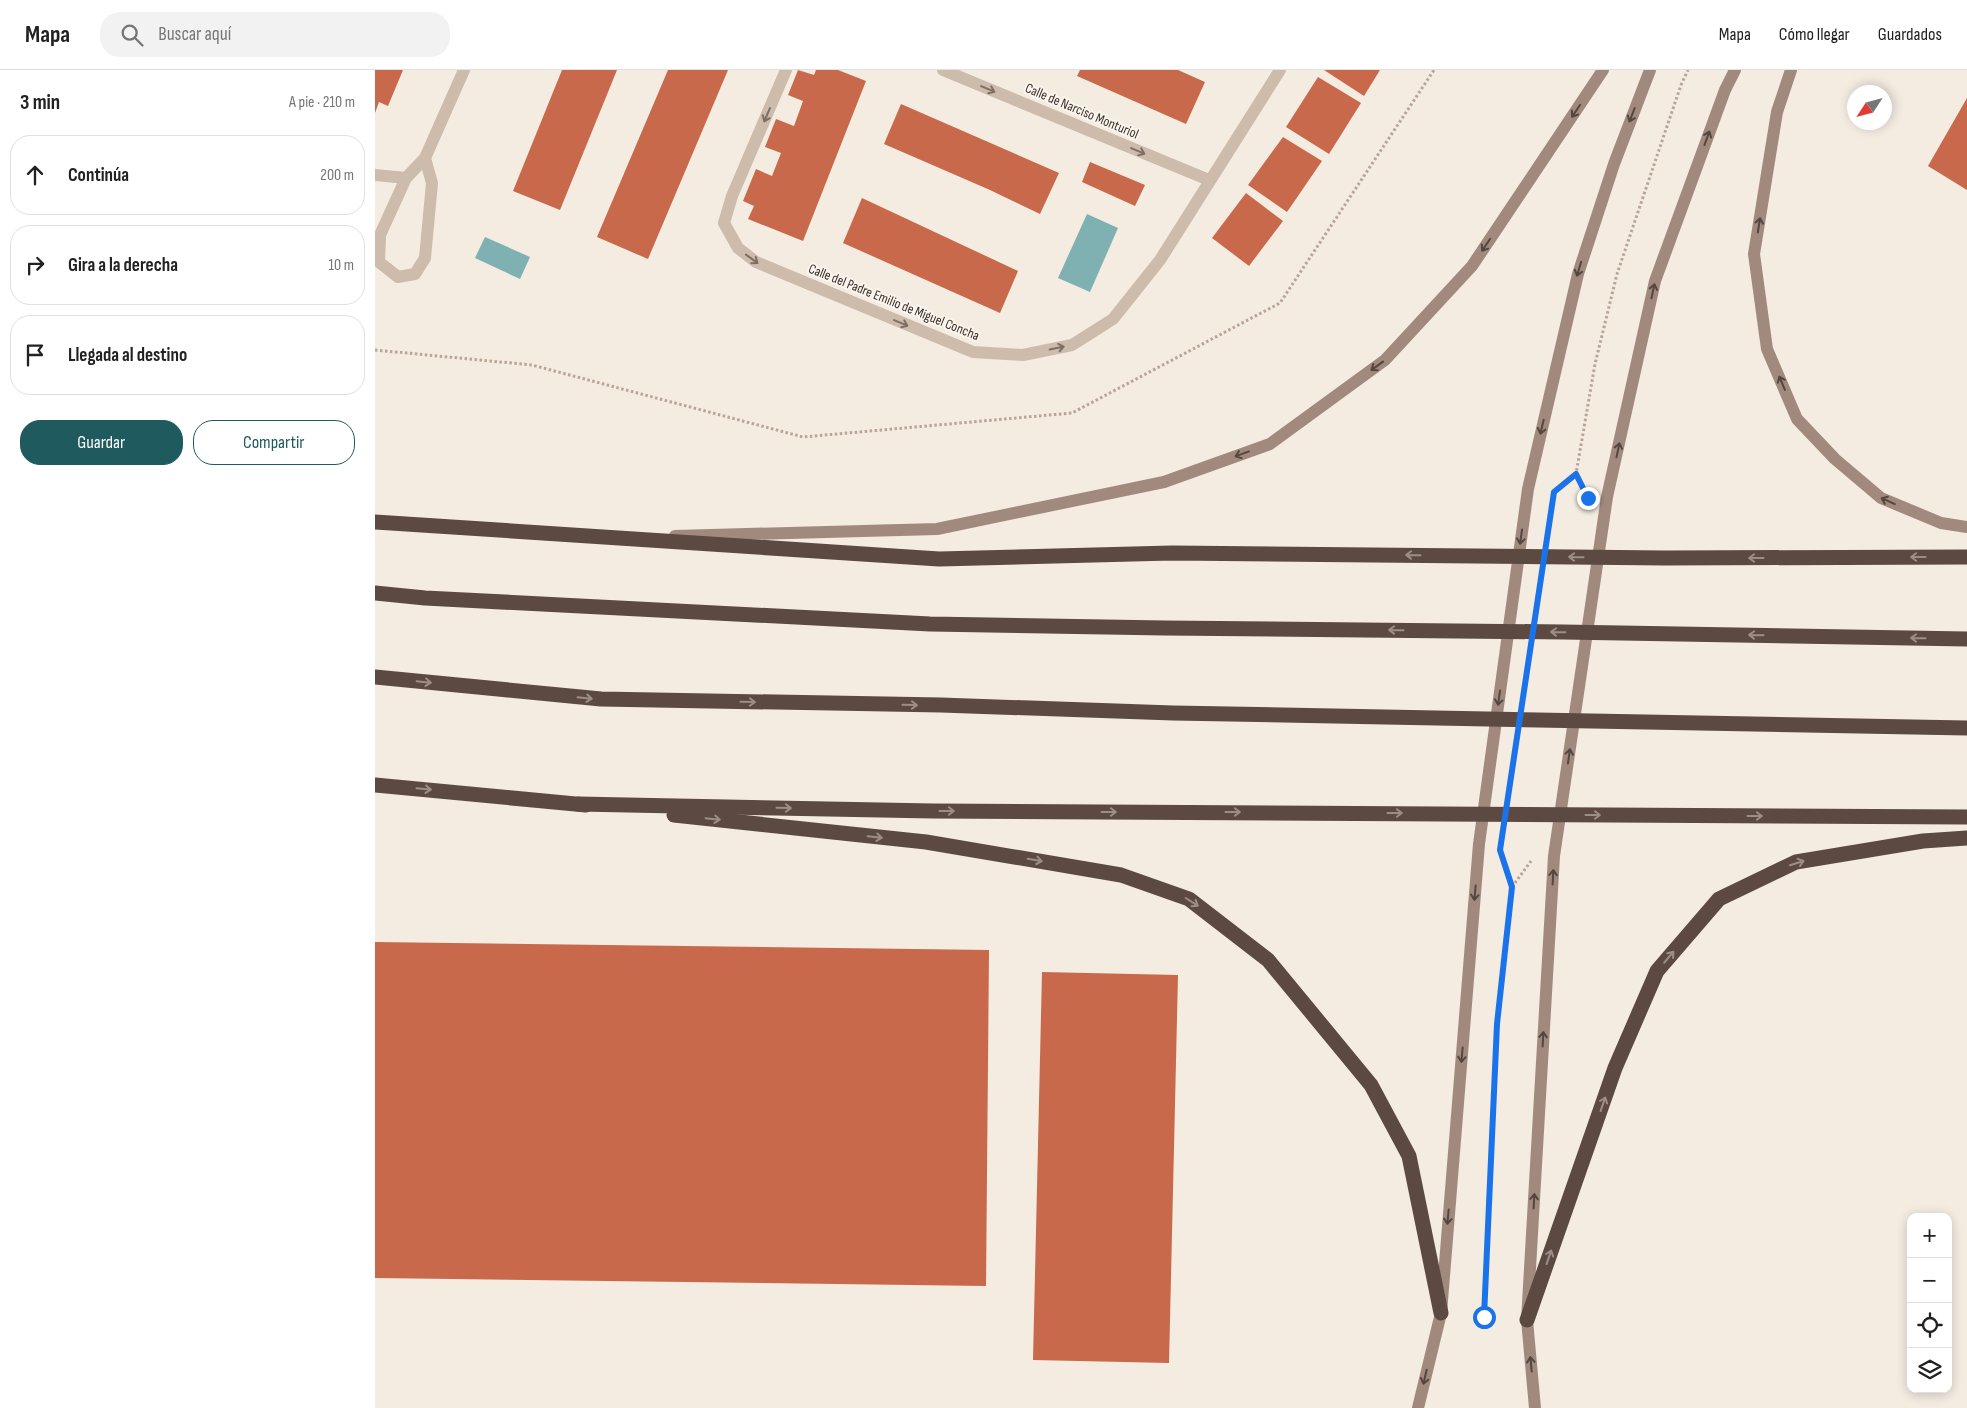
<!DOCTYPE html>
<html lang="es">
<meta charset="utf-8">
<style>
body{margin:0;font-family:"Sofia Sans Condensed",sans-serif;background:#f2f2f2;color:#222}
.controls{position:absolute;right:15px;bottom:15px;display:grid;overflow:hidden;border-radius:10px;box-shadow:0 2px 12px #0003}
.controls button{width:45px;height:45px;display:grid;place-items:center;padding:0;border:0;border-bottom:1px solid #e0e0e0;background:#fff;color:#222;font:25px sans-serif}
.compass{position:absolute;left:1472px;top:15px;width:45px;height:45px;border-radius:50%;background:#fff;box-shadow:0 2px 12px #0003;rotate:234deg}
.stop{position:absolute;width:15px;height:15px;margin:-11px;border:4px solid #1a73e8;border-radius:50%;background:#fff}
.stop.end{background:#1a73e8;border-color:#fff;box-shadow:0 1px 5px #0008}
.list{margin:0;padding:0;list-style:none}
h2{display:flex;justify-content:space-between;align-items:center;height:65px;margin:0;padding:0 20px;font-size:21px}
h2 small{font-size:16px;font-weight:400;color:#767676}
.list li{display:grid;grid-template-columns:32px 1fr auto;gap:15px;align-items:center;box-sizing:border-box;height:80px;margin:0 10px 10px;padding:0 10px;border:1px solid #e0e0e0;border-radius:20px}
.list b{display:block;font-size:19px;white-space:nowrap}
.list em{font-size:16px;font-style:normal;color:#767676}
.actions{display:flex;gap:10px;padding:15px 20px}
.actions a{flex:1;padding:11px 0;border:1px solid #1f5a5e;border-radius:20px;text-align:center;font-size:18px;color:#1f5a5e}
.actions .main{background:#1f5a5e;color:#fff}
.icon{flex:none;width:28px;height:28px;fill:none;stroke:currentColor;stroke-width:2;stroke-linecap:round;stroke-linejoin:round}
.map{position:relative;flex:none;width:1592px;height:1338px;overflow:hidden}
header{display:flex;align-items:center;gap:30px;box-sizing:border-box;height:70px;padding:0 25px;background:#fff;border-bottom:1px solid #e0e0e0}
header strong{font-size:24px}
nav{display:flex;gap:28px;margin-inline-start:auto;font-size:18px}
.search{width:350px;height:45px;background:#f2f2f2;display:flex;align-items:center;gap:12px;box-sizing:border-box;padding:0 18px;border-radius:20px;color:#767676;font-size:19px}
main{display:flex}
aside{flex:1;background:#fff}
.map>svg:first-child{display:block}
</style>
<header>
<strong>Mapa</strong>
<div class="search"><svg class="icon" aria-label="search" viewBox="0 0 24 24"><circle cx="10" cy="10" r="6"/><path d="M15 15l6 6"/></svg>Buscar aquí</div>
<nav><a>Mapa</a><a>Cómo llegar</a><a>Guardados</a></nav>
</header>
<main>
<aside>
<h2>3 min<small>A pie · 210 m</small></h2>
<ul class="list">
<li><svg class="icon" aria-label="ahead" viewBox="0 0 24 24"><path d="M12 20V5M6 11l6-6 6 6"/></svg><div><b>Continúa</b></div><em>200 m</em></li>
<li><svg class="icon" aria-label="right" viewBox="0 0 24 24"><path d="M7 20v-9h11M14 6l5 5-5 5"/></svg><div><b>Gira a la derecha</b></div><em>10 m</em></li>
<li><svg class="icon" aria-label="arrive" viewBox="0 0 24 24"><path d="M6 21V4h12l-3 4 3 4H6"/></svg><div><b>Llegada al destino</b></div></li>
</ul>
<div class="actions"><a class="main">Guardar</a><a>Compartir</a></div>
</aside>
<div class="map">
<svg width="1592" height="1338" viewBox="0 0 1592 1338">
<rect width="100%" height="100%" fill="#f4ebe1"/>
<g fill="#7fb0b2">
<path d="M 712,144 L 743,158 L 715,222 L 683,208 Z"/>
<path d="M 110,167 L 155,187 L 145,209 L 100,188 Z"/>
</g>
<g fill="#c8694b">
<path d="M 0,0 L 28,0 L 13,36 L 4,32 L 0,43 Z"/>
<path d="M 187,0 L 242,0 L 185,140 L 138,121 Z"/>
<path d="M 293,0 L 353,0 L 273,189 L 222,167 Z"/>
<path d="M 423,0 L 439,5 L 441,0 L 463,0 L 491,11 L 428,171 L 373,149 L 379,136 L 368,131 L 381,99 L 397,106 L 406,83 L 390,77 L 401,49 L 419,56 L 428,31 L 413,25 Z"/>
<path d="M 705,0 L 803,0 L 830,12 L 811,54 L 702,6 Z"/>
<path d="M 949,0 L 1005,0 L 989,26 Z"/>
<path d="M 943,7 L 986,33 L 954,84 L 911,57 Z"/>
<path d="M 1592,28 L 1592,120 L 1553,96 Z"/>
<path d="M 526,34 L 684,103 L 665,144 L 615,120 L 509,74 Z"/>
<path d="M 908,67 L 947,91 L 912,142 L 873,115 Z"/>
<path d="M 715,92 L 770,115 L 760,136 L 707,112 Z"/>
<path d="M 871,123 L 908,151 L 874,196 L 837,168 Z"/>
<path d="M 487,128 L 643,201 L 625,243 L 468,173 Z"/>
<path d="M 0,872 L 614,880 L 611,1216 L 0,1208 Z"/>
<path d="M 667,902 L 803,905 L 794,1293 L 658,1290 Z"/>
</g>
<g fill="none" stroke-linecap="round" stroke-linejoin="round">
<g stroke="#b9a596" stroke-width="3" stroke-dasharray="2.5 2.5" stroke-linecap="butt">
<path d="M 0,280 L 157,295 L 428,367 L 697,343 L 905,233 L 1059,0"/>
<path d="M 1211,423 L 1201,404 L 1220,294 L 1242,204 L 1306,15 L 1313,0"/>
<path d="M 1172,465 L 1179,422 L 1201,404"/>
<path d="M 1161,539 L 1166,508"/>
<path d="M 1150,616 L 1155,582"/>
<path d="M 1137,817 L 1156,791"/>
<path d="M 1109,1247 L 1122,954 L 1137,817 L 1126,783"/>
</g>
<g stroke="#cdbbac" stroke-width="12">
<path d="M 411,0 L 357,126 L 349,153 L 363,178 L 381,192 L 598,282 L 648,285 L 697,275 L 738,249 L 785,190 L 905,0"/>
<path d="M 568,0 L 834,110"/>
<path d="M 50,88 L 57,113 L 50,188 L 40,204 L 23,207 L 4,192 L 5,165 L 31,108 L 50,88 L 89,0"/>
<path d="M 0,105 L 31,108"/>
</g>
<g stroke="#a18a7d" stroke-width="12">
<path d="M 1416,0 L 1402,42 L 1379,184 L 1392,279 L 1422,349 L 1460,389 L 1506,428 L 1566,453 L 1592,457"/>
<path d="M 300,466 L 562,459 L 789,412 L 895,374 L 1010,290 L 1097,196 L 1228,0"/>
<path d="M 1043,1338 L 1066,1243 L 1104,774 L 1153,419 L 1203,204 L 1239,94 L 1275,0"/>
<path d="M 1160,1338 L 1152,1250 L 1179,786 L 1232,427 L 1280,211 L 1350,20 L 1360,0"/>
</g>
<g stroke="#5c4a42" stroke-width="15">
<path d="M 0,452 L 564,489 L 797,483 L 1290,488 L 1592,487"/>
<path d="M 0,523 L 50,528 L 555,554 L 790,558 L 1188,562 L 1592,569"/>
<path d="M 0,607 L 226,629 L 566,635 L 798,643 L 1592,658"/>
<path d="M 0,715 L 211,735"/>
<path d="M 203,734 L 558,741 L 1592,747"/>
<path d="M 299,745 L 551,772 L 746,805 L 814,829 L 893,890 L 996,1015 L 1034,1086 L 1066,1243"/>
<path d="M 1152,1250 L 1240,998 L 1282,901 L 1344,829 L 1421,792 L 1548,771 L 1592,768"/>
</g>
</g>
<defs><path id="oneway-shaft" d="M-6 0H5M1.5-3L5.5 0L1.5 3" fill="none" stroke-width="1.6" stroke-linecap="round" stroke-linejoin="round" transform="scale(1.25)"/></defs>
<g stroke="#7d6f65">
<use href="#oneway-shaft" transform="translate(613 19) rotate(23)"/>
<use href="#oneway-shaft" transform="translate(392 45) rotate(113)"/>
<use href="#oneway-shaft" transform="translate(763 81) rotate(23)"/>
<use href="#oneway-shaft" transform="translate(377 189) rotate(36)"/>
<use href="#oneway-shaft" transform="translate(526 253) rotate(23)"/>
<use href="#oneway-shaft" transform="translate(682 278) rotate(-12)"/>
</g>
<g stroke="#544640">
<use href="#oneway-shaft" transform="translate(1201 41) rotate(124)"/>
<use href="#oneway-shaft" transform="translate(1257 45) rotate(111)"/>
<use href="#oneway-shaft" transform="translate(1332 68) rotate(-70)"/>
<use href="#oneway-shaft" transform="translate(1384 155) rotate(-81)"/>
<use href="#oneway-shaft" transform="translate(1111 175) rotate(124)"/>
<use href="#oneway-shaft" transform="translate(1204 199) rotate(107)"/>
<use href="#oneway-shaft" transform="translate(1278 221) rotate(-78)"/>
<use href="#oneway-shaft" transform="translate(1002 296) rotate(144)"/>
<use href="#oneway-shaft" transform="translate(1407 313) rotate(-113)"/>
<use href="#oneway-shaft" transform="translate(1167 357) rotate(103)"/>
<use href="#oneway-shaft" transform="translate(1243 380) rotate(-78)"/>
<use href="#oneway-shaft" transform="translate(867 384) rotate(160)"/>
<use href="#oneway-shaft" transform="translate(1513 431) rotate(-156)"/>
<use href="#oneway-shaft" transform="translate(1146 467) rotate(98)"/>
<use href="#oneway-shaft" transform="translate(1124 628) rotate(98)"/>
<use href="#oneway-shaft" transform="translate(1194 686) rotate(-82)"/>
<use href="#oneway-shaft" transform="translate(1178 807) rotate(-87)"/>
<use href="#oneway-shaft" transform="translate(1100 823) rotate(95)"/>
<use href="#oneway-shaft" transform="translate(1168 969) rotate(-87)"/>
<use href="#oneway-shaft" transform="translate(1087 985) rotate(95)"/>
<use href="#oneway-shaft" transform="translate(1159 1131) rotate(-87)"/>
<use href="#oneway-shaft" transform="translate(1073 1147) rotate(95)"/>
<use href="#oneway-shaft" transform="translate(1156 1294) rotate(-95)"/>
<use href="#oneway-shaft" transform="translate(1050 1307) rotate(103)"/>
</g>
<g stroke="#9c8e87">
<use href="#oneway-shaft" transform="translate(1038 485) rotate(-179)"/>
<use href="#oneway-shaft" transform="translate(1201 487) rotate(-179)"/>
<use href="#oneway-shaft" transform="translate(1543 487) rotate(180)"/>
<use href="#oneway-shaft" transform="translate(1381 488) rotate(180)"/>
<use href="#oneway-shaft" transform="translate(1021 560) rotate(-179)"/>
<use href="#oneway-shaft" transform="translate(1183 562) rotate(-179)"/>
<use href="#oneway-shaft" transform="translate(1381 565) rotate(-179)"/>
<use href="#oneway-shaft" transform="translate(1543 568) rotate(-179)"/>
<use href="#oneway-shaft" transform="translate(49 612) rotate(6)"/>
<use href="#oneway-shaft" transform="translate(210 628) rotate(6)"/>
<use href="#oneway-shaft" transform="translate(373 632) rotate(1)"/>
<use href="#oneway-shaft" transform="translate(535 635) rotate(1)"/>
<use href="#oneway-shaft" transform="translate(49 719) rotate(5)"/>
<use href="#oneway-shaft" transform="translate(409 738) rotate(1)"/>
<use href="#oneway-shaft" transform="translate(572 741)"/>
<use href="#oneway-shaft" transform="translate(734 742)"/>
<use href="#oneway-shaft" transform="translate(858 742)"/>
<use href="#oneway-shaft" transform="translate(1020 743)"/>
<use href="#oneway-shaft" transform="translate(1218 745)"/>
<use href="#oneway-shaft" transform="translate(1380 746)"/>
<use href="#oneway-shaft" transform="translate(338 749) rotate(6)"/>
<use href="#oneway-shaft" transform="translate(500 767) rotate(6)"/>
<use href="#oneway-shaft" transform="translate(660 790) rotate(9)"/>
<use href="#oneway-shaft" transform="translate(1422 793) rotate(-17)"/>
<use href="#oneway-shaft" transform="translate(817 832) rotate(32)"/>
<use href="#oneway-shaft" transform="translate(1294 887) rotate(-50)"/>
<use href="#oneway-shaft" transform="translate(1228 1034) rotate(-71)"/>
<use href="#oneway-shaft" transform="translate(1174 1187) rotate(-71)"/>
</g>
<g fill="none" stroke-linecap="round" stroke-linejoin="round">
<path stroke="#1a73e8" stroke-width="6" d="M 1109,1247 L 1122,954 L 1137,817 L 1125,780 L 1179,422 L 1201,404 L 1213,428"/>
</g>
<g text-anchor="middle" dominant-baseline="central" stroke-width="4" stroke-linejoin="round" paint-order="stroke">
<g font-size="14" fill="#3b302b" stroke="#fbf5ee">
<text transform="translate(707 41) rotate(23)">Calle de Narciso Monturiol</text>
<text transform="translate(519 232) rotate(22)">Calle del Padre Emilio de Miguel Concha</text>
</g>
</g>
</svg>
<div class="controls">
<button>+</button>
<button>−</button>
<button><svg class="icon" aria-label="locate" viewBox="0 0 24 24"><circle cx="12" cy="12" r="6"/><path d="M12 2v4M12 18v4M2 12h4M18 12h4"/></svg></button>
<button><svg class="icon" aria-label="layers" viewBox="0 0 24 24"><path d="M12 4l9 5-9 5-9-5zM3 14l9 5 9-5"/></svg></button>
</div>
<svg class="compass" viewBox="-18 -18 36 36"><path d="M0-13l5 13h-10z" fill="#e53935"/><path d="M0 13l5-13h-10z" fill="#767676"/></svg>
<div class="stop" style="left:1109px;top:1247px"></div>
<div class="stop end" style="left:1213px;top:428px"></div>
</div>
</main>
